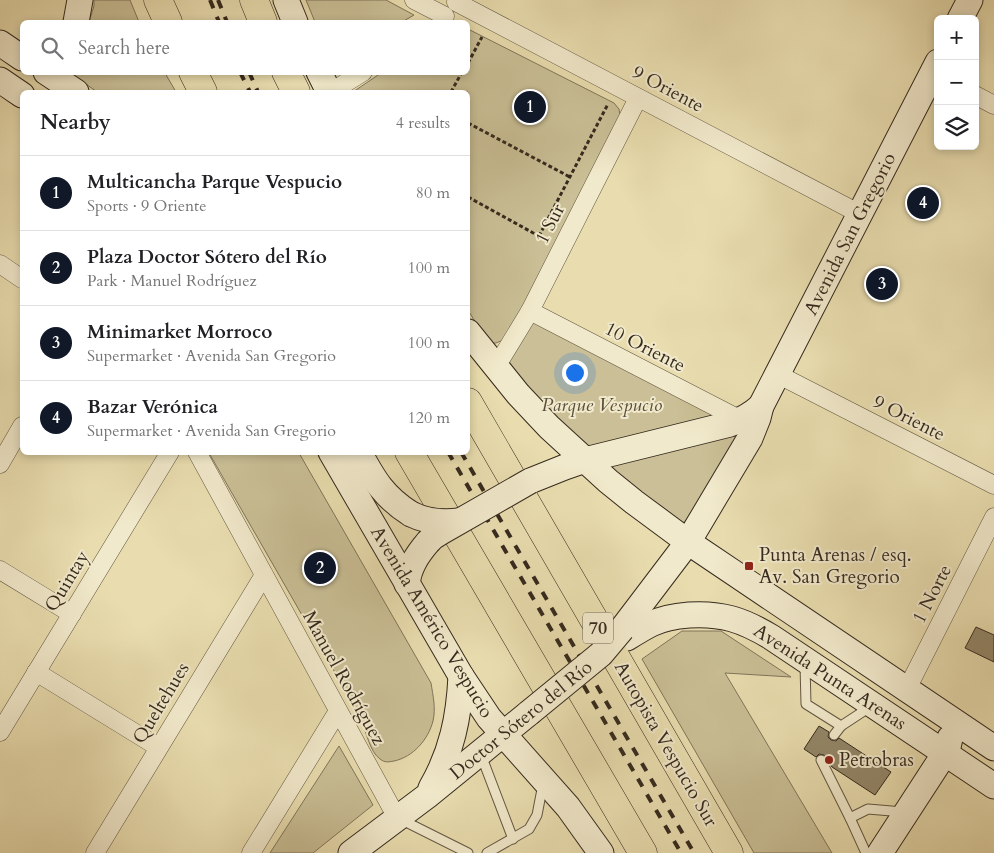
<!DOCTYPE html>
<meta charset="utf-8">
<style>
body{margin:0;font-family:Cardo,serif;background:#f6f6f6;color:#202124}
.controls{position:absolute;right:15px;top:15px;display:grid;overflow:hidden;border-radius:8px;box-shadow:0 2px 8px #0003}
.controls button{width:45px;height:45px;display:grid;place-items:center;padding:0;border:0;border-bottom:1px solid #e0e0e0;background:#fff;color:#202124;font:25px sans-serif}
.you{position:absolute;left:574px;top:372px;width:18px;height:18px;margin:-12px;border:4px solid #fff;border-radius:50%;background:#1a73e8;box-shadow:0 0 0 8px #1a73e833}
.badge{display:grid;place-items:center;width:32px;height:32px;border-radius:50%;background:#111827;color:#fff;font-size:16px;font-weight:700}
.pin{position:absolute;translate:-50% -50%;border:2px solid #fff;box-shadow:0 1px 5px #0006}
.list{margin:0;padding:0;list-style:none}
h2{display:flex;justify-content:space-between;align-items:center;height:65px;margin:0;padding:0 20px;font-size:21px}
h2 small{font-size:16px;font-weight:400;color:#757577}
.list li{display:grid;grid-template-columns:32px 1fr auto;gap:15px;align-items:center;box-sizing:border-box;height:75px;padding:0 20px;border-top:1px solid #e0e0e0}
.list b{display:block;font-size:19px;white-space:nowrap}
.list p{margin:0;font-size:16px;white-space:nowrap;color:#757577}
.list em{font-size:16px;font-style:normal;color:#757577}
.icon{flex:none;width:28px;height:28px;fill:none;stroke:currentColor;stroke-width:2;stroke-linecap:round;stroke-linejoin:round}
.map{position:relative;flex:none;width:994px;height:853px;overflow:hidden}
.search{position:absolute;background:#fff;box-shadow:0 2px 8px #0003;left:20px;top:20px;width:450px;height:55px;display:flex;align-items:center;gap:12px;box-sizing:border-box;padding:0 18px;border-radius:8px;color:#757577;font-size:19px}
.panel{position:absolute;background:#fff;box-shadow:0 2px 8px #0003;left:20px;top:90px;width:450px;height:365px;border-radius:8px}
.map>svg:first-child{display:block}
</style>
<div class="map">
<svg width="994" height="853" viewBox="0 0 994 853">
<rect width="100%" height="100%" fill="#e9ddaf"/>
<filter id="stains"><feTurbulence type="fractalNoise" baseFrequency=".004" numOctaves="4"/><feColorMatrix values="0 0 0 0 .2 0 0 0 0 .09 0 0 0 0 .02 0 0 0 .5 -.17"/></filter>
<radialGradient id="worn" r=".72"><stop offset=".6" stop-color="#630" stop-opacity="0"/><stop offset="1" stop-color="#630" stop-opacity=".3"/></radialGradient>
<g fill="#cabf96" stroke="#80745a">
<path d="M 94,0 L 130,0 L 139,22 L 89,22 L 94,6 Z"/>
<path d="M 306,0 L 386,0 L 414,15 L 402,22 L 315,22 Z"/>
<path d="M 468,29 L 614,103 L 619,109 L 620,115 L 521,313 L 503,340 L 496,343 L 493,343 L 477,325 L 468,310 L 468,92 L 353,92 L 381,73 L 468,72 Z"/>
<path d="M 72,72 L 165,73 L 176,92 L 97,92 L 72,74 Z"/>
<path d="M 530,319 L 713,412 L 714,417 L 596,448 L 587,446 L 564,431 L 504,360 Z"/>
<path d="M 741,432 L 714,480 L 685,522 L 680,523 L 674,522 L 610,466 Z"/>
<path d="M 209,453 L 299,453 L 431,683 C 433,696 436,708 433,721 C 428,740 413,757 394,761 C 388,762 385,763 380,759 C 370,752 366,732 362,721 C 358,713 353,705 349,697 Z"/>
<path d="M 682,631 L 721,631 L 791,677 L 725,673 L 832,853 L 754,853 L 642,659 Z"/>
<path d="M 339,746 L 373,805 L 313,853 L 270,853 Z"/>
</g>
<g fill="#938769" stroke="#352a1e">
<path d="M 976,627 L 994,635 L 994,662 L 965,648 Z"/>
<path d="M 819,726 L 829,732 L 828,737 L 831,740 L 836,741 L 839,738 L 891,772 L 875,795 L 832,767 L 824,755 L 819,754 L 816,757 L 804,749 Z"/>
</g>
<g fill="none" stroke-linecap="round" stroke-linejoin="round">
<g stroke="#625742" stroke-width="11">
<g id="service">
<path d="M 805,665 L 806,704 L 841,726 L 870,707"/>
<path d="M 834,735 L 841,726"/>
<path d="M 481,755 L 513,839"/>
<path d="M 821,760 L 850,818 L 866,853"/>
<path d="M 850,818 L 868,809 L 903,812"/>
<path d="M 400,819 L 468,853"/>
<path d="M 487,853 L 529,829 L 537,815 L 543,784"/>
</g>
</g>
<g stroke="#625742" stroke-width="19">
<g id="minor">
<path d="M 414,0 L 445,16"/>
<path d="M 456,2 L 860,214"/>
<path d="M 331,92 L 363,72"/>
<path d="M 975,95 L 994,105"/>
<path d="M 0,264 L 22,279"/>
<path d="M 530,311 L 741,420"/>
<path d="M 496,367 L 530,311 L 638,98"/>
<path d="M 777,374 L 994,485"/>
<path d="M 197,452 L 397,818"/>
<path d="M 0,464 L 22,426"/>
<path d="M 0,570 L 72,614"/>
<path d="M 36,672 L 158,747"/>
<path d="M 907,689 L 994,517"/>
<path d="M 0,732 L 170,452"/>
<path d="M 95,853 L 264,575"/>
<path d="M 251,853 L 338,711"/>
</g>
</g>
<g stroke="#352a1e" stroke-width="27">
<g id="secondary">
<path d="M 286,0 L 295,22"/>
<path d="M 960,19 L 970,0"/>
<path d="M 76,22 L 80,0"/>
<path d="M 0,43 L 22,58"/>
<path d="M 46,72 L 76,92"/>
<path d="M 319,72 L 329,92"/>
<path d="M 0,80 L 22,95"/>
<path d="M 468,332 L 518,394 L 549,427 L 608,481 L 634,502 L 688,542 L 994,748"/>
<path d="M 331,452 L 461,676 L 489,718 L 568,807 L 601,853"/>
<path d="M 359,452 C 374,480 384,497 411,514"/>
<path d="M 530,481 L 565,467 L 585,460 L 730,424 C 742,420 752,414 761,406"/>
<path d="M 407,584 C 409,567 417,555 428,542"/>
<path d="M 622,629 L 688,542 L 750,438 L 758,418 L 761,406 L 938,62"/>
<path d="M 627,638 C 635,633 643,628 651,624 C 663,618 676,616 689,615 C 722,613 743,620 771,637 L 994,786"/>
<path d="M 431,788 C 452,752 459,717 461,676"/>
<path d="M 351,853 L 427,796 L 529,713"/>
<path d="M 880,853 L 945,753 L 948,747 L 950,738"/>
</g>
</g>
<g stroke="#352a1e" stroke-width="29">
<g id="motorway">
<path d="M 158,0 L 168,22"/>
<path d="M 254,0 L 263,22"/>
<path d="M 193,72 L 203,92"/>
<path d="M 286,72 L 296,92"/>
<path d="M 468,402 L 729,853"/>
<path d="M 409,452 L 643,853"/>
</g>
</g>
<g stroke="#352a1e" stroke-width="3" stroke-dasharray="4 2.5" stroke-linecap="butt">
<path d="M 468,63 L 482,37"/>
<path d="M 451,92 L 462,72"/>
<path d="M 468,123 L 570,177"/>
<path d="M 468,197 L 546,240"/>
<path d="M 539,236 L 608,104"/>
</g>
<use href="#service" stroke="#f1e9cb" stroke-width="9"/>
<use href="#minor" stroke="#f1e9cb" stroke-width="18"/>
<use href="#secondary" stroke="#f1e9cb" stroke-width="25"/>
<use href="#motorway" stroke="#e9ddaf" stroke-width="28"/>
<g stroke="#352a1e" stroke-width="4" stroke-dasharray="9 9" stroke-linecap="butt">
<path d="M 210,0 L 219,22"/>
<path d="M 218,0 L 227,22"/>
<path d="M 240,72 L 250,92"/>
<path d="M 249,72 L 258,92"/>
<path d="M 448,452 L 681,853"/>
<path d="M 461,452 L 694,853"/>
</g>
<g stroke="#352a1e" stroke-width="27" stroke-linecap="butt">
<g id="secondary-bridge">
<path d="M 411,514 C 427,522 442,523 459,521"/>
<path d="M 428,542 L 433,537 L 441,532 L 530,481"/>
<path d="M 529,713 L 601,654 L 622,629"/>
</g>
</g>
<use href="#secondary-bridge" stroke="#f1e9cb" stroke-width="25"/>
</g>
<g fill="#8f2418" stroke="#f1e9cb" stroke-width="2">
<rect x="744" y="561" width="10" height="10" rx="2.5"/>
<circle cx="829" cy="760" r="5"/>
</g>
<g text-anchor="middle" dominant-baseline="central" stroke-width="4" stroke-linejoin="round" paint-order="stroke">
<rect fill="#f1e9cb" stroke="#6d6352" stroke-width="1" x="583" y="612.5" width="30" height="31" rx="4"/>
<g font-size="18" font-weight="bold" fill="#352a1e">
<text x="598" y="628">70</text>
</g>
<g font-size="19" fill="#352a1e" stroke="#f1e9cb">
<text transform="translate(668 89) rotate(28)">9 Oriente</text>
<text transform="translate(550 224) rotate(-63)">1 Sur</text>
<text transform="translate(850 234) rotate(-63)">Avenida San Gregorio</text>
<text transform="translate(645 347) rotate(27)">10 Oriente</text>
<text transform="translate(909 418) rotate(27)">9 Oriente</text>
<text transform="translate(67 581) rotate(-59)">Quintay</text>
<text transform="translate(932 594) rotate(-63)">1 Norte</text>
<text transform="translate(432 622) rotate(59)">Avenida Américo Vespucio</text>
<text transform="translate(830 677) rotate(33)">Avenida Punta Arenas</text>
<text transform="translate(344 678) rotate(61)">Manuel Rodríguez</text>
<text transform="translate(161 703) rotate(-59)">Queltehues</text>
<text transform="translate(521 720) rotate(-39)">Doctor Sótero del Río</text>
<text transform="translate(666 744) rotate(60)">Autopista Vespucio Sur</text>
</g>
<g font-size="19" font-style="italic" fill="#5a4f3c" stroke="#f1e9cb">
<text x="602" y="405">Parque Vespucio</text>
</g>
<g font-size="19" fill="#352a1e" stroke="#f1e9cb" text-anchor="start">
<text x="759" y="555">Punta Arenas / esq.<tspan x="759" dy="22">Av. San Gregorio</tspan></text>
<text x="839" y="760">Petrobras</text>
</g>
</g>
<rect width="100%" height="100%" filter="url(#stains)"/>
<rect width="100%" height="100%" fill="url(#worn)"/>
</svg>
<div class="controls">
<button>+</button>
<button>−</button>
<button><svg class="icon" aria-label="layers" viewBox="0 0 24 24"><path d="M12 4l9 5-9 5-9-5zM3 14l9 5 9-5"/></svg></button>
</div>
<div class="you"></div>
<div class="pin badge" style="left:530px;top:107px">1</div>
<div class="pin badge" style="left:320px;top:568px">2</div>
<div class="pin badge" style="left:882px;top:284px">3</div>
<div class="pin badge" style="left:923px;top:203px">4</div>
<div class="search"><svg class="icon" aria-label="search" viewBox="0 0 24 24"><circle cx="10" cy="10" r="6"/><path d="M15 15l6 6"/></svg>Search here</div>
<section class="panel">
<h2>Nearby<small>4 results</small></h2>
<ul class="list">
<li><span class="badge">1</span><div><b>Multicancha Parque Vespucio</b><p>Sports · 9 Oriente</p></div><em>80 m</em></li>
<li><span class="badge">2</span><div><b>Plaza Doctor Sótero del Río</b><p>Park · Manuel Rodríguez</p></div><em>100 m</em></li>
<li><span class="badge">3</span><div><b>Minimarket Morroco</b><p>Supermarket · Avenida San Gregorio</p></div><em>100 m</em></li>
<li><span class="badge">4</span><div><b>Bazar Verónica</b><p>Supermarket · Avenida San Gregorio</p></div><em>120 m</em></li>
</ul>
</section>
</div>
